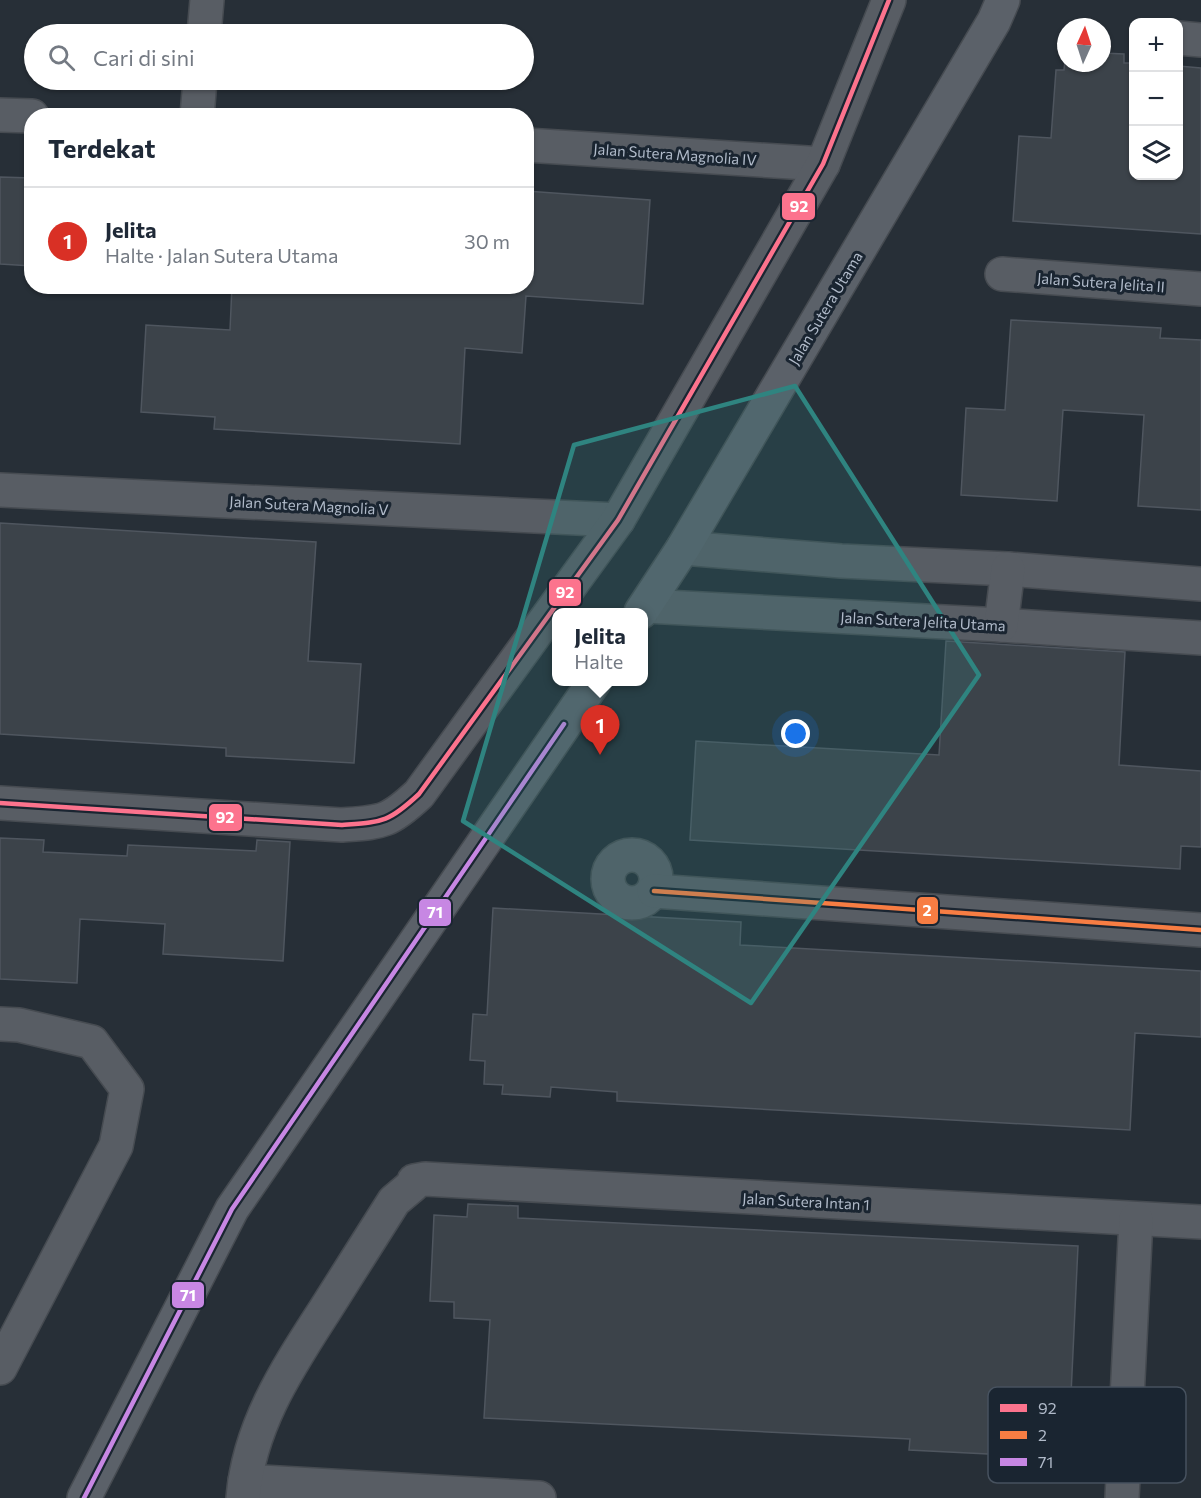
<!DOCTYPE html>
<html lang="id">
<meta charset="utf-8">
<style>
body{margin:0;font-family:Commissioner,sans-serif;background:#f6f6f7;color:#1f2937}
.controls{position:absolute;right:18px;top:18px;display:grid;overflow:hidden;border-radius:12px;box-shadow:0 2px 4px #0004}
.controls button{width:54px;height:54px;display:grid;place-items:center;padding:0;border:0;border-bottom:2px solid #e0e1e3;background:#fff;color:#1f2937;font:30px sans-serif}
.compass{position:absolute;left:1057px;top:18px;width:54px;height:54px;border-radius:50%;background:#fff;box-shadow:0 2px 4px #0004;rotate:3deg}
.you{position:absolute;left:796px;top:734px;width:21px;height:21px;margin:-15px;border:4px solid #fff;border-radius:50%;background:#1a73e8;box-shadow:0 0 0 9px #1a73e833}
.badge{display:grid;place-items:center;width:39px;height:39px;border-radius:50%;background:#d93025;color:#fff;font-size:20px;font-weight:700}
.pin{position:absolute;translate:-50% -50px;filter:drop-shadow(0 2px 3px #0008)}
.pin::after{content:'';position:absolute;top:32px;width:21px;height:18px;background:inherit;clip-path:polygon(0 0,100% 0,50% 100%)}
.popup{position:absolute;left:552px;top:608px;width:96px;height:78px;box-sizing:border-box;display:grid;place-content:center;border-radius:12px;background:#fff;filter:drop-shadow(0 2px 4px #0005);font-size:20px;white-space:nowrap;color:#747a83}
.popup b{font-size:22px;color:#1f2937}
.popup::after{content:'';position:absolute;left:50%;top:100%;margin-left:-12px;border:12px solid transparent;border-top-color:#fff}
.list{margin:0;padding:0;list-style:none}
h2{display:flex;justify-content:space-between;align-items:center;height:78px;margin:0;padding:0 24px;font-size:26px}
h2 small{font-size:20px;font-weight:400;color:#747a83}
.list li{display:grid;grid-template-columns:39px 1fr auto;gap:18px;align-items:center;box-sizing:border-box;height:108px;padding:0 24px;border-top:2px solid #e0e1e3}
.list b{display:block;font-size:22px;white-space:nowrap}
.list p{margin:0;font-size:20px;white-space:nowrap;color:#747a83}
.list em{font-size:20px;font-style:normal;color:#747a83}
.icon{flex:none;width:33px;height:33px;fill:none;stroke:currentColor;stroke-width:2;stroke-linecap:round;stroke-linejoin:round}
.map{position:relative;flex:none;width:1201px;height:1498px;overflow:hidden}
.search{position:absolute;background:#fff;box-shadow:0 2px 4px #0004;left:24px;top:24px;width:510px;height:66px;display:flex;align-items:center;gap:15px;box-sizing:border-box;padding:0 21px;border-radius:33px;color:#747a83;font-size:22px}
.panel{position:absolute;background:#fff;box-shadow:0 2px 4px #0004;left:24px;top:108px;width:510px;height:186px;border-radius:24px}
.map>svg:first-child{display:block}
</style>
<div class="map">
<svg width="1201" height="1498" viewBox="0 0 1201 1498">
<rect width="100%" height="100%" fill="#272f37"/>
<g fill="#3c434a" stroke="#4f565f" stroke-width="1.5">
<path d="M 1066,50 L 1066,63 L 1102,63 L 1102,53 L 1124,54 L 1124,63 L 1134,63 L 1134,176 L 1179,176 L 1179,66 L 1201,68 L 1201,234 L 1013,221 L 1019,136 L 1051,138 L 1056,70 L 1064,70 Z"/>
<path d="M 0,177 L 32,178 L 32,266 L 0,264 Z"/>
<path d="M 526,191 L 650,200 L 643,304 L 526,296 L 522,353 L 465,348 L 460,444 L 214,429 L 215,417 L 141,412 L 146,325 L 230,330 L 232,286 L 526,286 Z"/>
<path d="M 1011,320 L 1161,328 L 1160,338 L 1201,340 L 1201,510 L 1138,506 L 1144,415 L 1111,413 L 1063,410 L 1057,501 L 961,495 L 966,408 L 1005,410 Z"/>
<path d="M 0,523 L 316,542 L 308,661 L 361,664 L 354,763 L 226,756 L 226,748 L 0,734 Z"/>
<path d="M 946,641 L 1125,652 L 1119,765 L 1201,771 L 1201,847 L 1181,846 L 1180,869 L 690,840 L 696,741 L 939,755 Z"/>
<path d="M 0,838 L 44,840 L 43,852 L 127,856 L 128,845 L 256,851 L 257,840 L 290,842 L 283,961 L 163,954 L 165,924 L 80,919 L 77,983 L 0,979 Z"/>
<path d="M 493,908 L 741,922 L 740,945 L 1201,971 L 1201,1037 L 1135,1033 L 1130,1130 L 617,1101 L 617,1092 L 551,1087 L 550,1097 L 502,1094 L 503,1085 L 484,1084 L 485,1061 L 470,1060 L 473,1014 L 487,1015 Z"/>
<path d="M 468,1204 L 518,1206 L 518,1218 L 1078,1246 L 1068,1458 L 909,1450 L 910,1439 L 484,1418 L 490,1320 L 454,1318 L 454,1302 L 430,1301 L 434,1215 L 467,1217 Z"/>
</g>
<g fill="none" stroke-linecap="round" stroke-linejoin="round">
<g stroke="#464b51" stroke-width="36">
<g id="street">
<path d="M 204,34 L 207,0"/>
<path d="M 1178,38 L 1201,40"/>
<path d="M 0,115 L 32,116"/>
<path d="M 197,116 L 200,80"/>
<path d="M 526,145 L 823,164"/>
<path d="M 1002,274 L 1201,289"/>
<path d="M 0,490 L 618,520"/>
<path d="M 683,548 L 841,561 L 1008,569 L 1201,584"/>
<path d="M 646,606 L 1001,625 L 1201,638"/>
<path d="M 1001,625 L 1008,569"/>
<path d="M 0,803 L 342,825 C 382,822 388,823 419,794 L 618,520 L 823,164 L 889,0"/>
<circle cx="632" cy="879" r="24"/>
<path d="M 654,891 L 1201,930"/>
<path d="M 0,1024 L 19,1025 L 92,1042 L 127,1089 L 116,1146 L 0,1368"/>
<path d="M 245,1481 L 539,1498"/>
<path d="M 243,1498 C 249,1426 287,1369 325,1310 C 348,1274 371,1237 394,1201 L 413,1185 L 414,1181 L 425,1179 L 1201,1222"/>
<path d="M 1122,1498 L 1136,1219"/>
</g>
</g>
<g stroke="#464b51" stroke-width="36">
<g id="secondary">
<path d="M 641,612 L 683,548 L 994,21 L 1003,0"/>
<path d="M 84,1498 L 232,1209 L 594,682"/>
</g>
</g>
<use href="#street" stroke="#585d64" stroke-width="33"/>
<use href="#secondary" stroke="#5b6169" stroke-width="33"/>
<g stroke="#1a2531" stroke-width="9">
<path id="bus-1" d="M 0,803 L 342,825 C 382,822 388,823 419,794 L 618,520 L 823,164 L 889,0"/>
</g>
<g stroke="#1a2531" stroke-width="9">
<path id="bus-2" d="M 654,891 L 1201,930"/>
</g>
<g stroke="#1a2531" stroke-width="9">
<path id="bus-3" d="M 84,1498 L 232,1209 L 564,724"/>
</g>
<use href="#bus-1" stroke="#fc738d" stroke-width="4.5"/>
<use href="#bus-2" stroke="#f77d43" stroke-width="4.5"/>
<use href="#bus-3" stroke="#c787e3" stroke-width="4.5"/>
</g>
<path fill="#2f8480" fill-opacity="0.2" stroke="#2f8480" stroke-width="4.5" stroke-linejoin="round" d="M 795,386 L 979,675 L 751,1003 L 463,821 L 574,445 Z"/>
<g text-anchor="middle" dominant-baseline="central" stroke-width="6" stroke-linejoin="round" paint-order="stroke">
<g font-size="15" fill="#b0bac9" stroke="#1a2531">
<text transform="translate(675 154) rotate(4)">Jalan Sutera Magnolia IV</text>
<text transform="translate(1101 282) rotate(4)">Jalan Sutera Jelita II</text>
<text transform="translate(825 308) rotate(-59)">Jalan Sutera Utama</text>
<text transform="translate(309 505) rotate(3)">Jalan Sutera Magnolia V</text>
<text transform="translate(923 621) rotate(3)">Jalan Sutera Jelita Utama</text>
<text transform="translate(806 1201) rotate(3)">Jalan Sutera Intan 1</text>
</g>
</g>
<rect x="988" y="1387" width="198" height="96" rx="9" fill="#1a2531" stroke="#47525f" stroke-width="1.5"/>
<rect x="1000" y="1404" width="27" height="8" fill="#fc738d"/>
<rect x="1000" y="1431" width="27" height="8" fill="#f77d43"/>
<rect x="1000" y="1458" width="27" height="8" fill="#c787e3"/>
<g font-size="16" fill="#b0bac9">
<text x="1038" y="1414">92</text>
<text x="1038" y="1441">2</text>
<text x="1038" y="1468">71</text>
</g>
<g stroke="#1a2531" stroke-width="2">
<rect x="781" y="192" width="35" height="29" rx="6" fill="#fc738d"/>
<rect x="548" y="578" width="34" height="29" rx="6" fill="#fc738d"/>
<rect x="208" y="803" width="35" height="29" rx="6" fill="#fc738d"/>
<rect x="916" y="896" width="23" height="29" rx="6" fill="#f77d43"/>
<rect x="418" y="898" width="34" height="29" rx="6" fill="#c787e3"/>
<rect x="171" y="1281" width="34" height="28" rx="6" fill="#c787e3"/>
</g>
<g font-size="16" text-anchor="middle" font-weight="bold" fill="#fff">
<text x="799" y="212">92</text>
<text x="565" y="598">92</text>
<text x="225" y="823">92</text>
<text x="927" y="916">2</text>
<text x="435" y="918">71</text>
<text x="188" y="1301">71</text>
</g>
</svg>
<div class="controls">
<button>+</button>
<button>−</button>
<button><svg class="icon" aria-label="layers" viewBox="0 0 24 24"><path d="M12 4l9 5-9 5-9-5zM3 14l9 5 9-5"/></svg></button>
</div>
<svg class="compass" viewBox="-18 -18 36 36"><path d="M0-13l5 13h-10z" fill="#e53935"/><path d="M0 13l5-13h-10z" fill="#747a83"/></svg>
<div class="you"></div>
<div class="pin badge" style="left:600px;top:755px">1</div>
<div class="popup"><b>Jelita</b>Halte</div>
<div class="search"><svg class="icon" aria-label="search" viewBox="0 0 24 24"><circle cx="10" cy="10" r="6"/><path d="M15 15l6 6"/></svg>Cari di sini</div>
<section class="panel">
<h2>Terdekat<small></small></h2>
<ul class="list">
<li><span class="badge">1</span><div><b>Jelita</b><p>Halte · Jalan Sutera Utama</p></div><em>30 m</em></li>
</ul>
</section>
</div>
